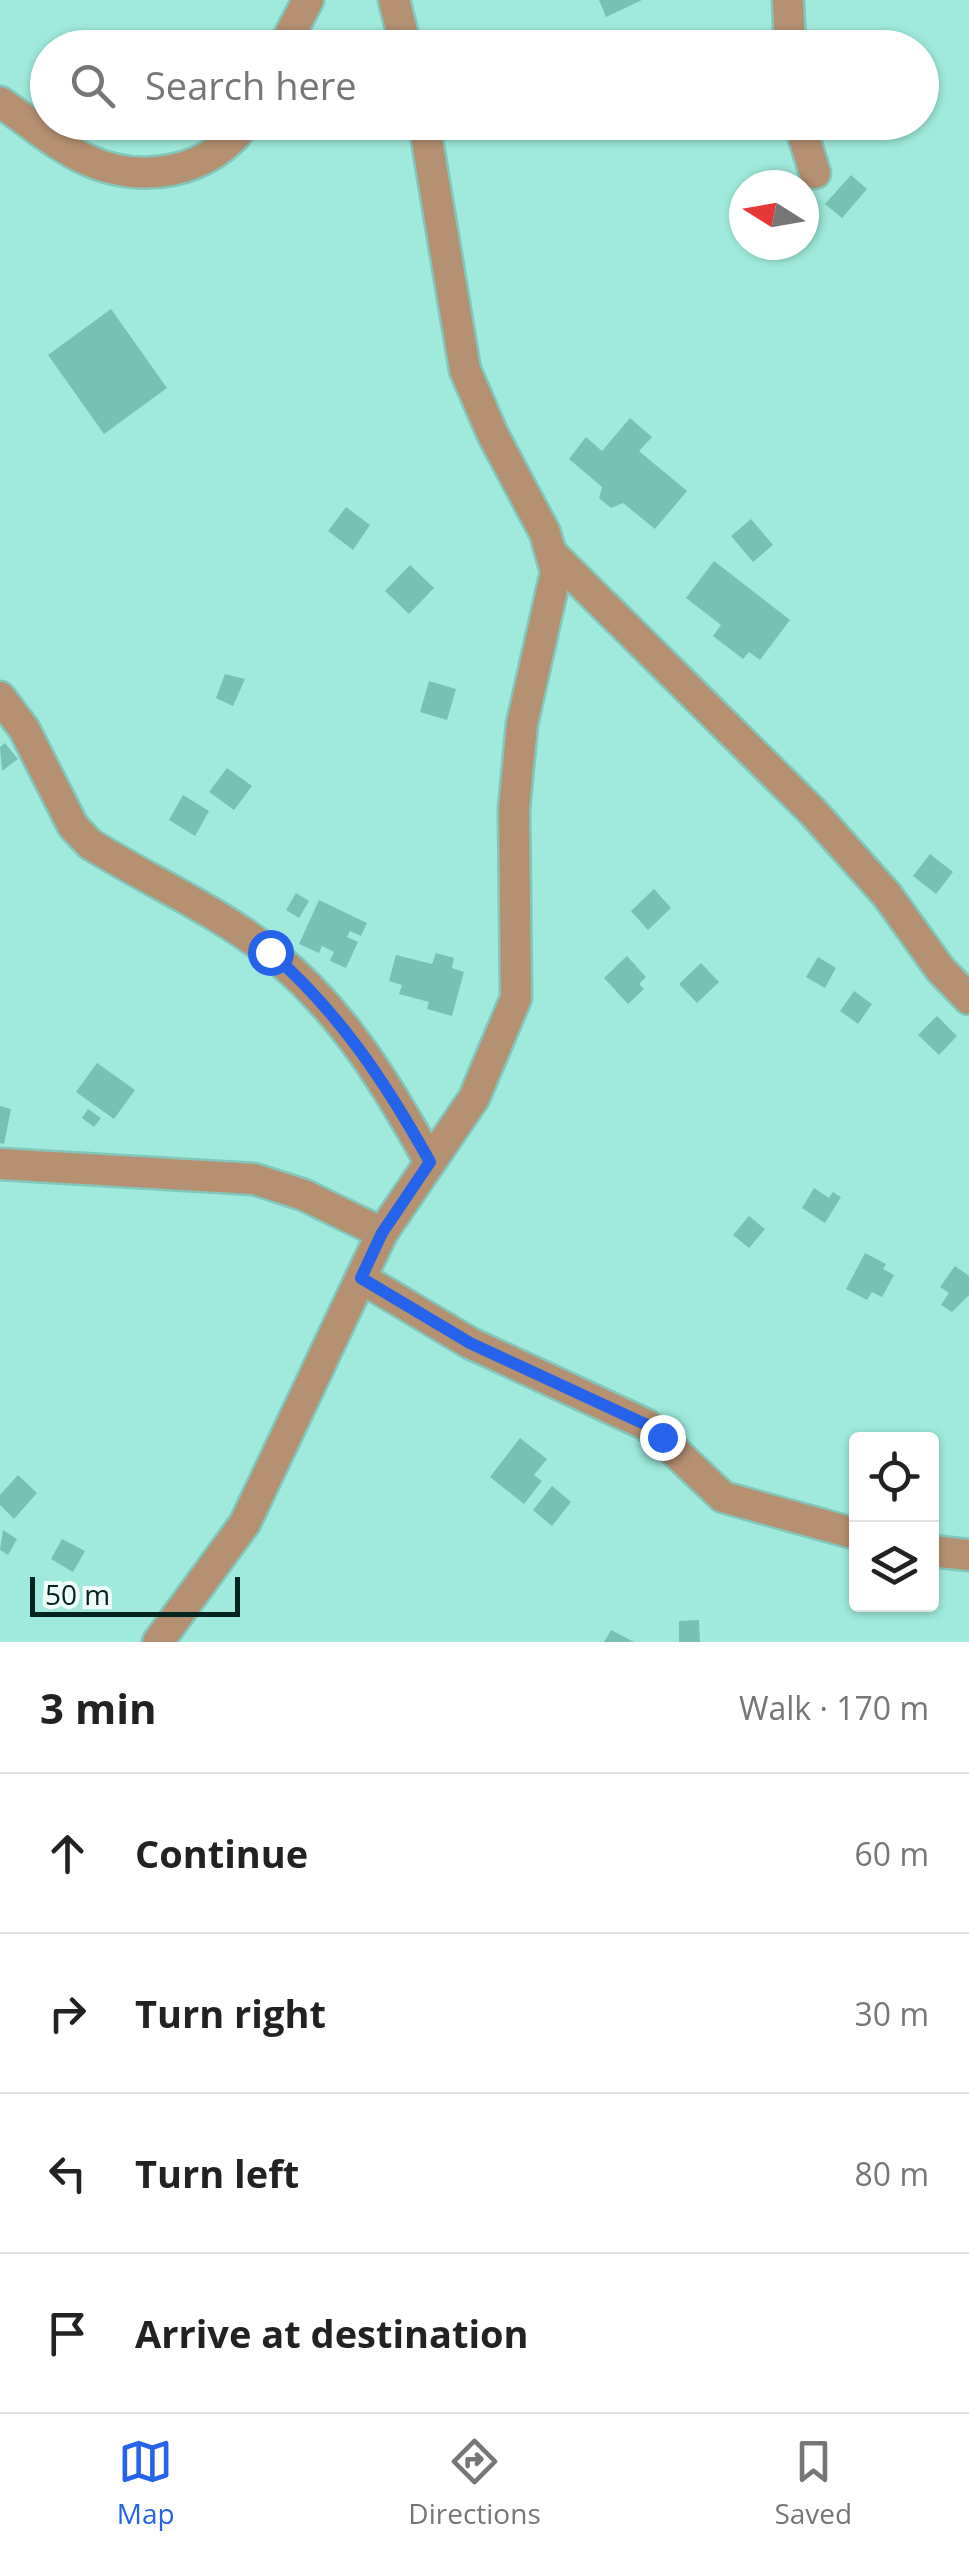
<!DOCTYPE html>
<meta charset="utf-8">
<style>
body{margin:0;font-family:"Open Sans",sans-serif;background:#f6f6f6;color:#222}
.controls{position:absolute;right:30px;bottom:30px;display:grid;overflow:hidden;border-radius:10px;box-shadow:0 2px 8px #0004}
.controls button{width:90px;height:90px;display:grid;place-items:center;padding:0;border:0;border-bottom:2px solid #e0e0e0;background:#fff;color:#222;font:50px sans-serif}
.compass{position:absolute;left:729px;top:170px;width:90px;height:90px;border-radius:50%;background:#fff;box-shadow:0 2px 8px #0004;rotate:281deg}
.scale{position:absolute;left:30px;bottom:25px;width:210px;box-sizing:border-box;padding-left:10px;border:5px solid #03231e;border-top:0;font-size:28px;line-height:35px;white-space:nowrap;color:#03231e;-webkit-text-stroke:8px #effefa;paint-order:stroke}
.stop{position:absolute;width:30px;height:30px;margin:-22px;border:8px solid #2563eb;border-radius:50%;background:#fff}
.stop.end{background:#2563eb;border-color:#fff;box-shadow:0 2px 10px #0008}
.list{margin:0;padding:0;list-style:none}
h2{display:flex;justify-content:space-between;align-items:center;height:130px;margin:0;padding:0 40px;font-size:42px}
h2 small{font-size:32px;font-weight:400;color:#767676}
.list li{display:grid;grid-template-columns:65px 1fr auto;gap:30px;align-items:center;box-sizing:border-box;height:160px;padding:0 40px;border-top:2px solid #e0e0e0}
.list b{display:block;font-size:38px;white-space:nowrap}
.list em{font-size:32px;font-style:normal;color:#767676}
.icon{flex:none;width:55px;height:55px;fill:none;stroke:currentColor;stroke-width:2;stroke-linecap:round;stroke-linejoin:round}
.map{position:relative;flex:none;width:969px;height:1642px;overflow:hidden}
.search{position:absolute;background:#fff;box-shadow:0 2px 8px #0004;left:30px;right:30px;top:30px;height:110px;display:flex;align-items:center;gap:25px;box-sizing:border-box;padding:0 35px;border-radius:55px;color:#767676;font-size:38px}
.sheet{height:770px;background:#fff}
nav{display:flex;justify-content:space-around;align-items:center;box-sizing:border-box;height:140px;border-top:2px solid #e0e0e0;background:#fff;font-size:28px;color:#767676}
nav a{display:grid;justify-items:center;gap:5px}
nav .on{color:#2563eb}
.map>svg:first-child{display:block}
</style>
<div class="map">
<svg width="969" height="1642" viewBox="0 0 969 1642">
<rect width="100%" height="100%" fill="#9feadc"/>
<g fill="#77c1b3">
<path d="M 599,0 L 642,0 L 606,17 Z"/>
<path d="M 851,175 L 867,189 L 842,218 L 825,204 Z"/>
<path d="M 111,309 L 167,388 L 104,434 L 48,355 Z"/>
<path d="M 630,418 L 652,437 L 639,451 L 687,491 L 655,529 L 623,503 L 611,508 L 599,498 L 602,487 L 569,459 L 586,437 L 602,451 Z"/>
<path d="M 346,507 L 370,525 L 353,550 L 328,531 Z"/>
<path d="M 751,519 L 773,545 L 753,562 L 731,536 Z"/>
<path d="M 714,561 L 790,620 L 760,660 L 749,652 L 743,659 L 713,636 L 721,625 L 686,598 Z"/>
<path d="M 410,565 L 434,588 L 409,614 L 385,591 Z"/>
<path d="M 225,674 L 245,679 L 233,706 L 216,698 Z"/>
<path d="M 429,681 L 456,689 L 447,720 L 420,712 Z"/>
<path d="M 5,743 L 18,759 L 2,771 L 0,747 Z"/>
<path d="M 227,768 L 252,786 L 234,810 L 209,792 Z"/>
<path d="M 183,795 L 209,811 L 195,836 L 169,820 Z"/>
<path d="M 930,854 L 953,872 L 936,894 L 913,876 Z"/>
<path d="M 654,889 L 671,908 L 648,930 L 631,911 Z"/>
<path d="M 296,893 L 309,901 L 299,918 L 286,910 Z"/>
<path d="M 319,900 L 367,923 L 361,936 L 350,931 L 347,937 L 358,942 L 346,968 L 330,961 L 334,952 L 322,946 L 319,953 L 299,944 Z"/>
<path d="M 436,953 L 454,958 L 452,968 L 464,972 L 452,1016 L 427,1009 L 429,1002 L 399,994 L 402,985 L 389,981 L 396,955 L 432,964 Z"/>
<path d="M 627,956 L 646,977 L 639,984 L 644,989 L 628,1004 L 604,978 Z"/>
<path d="M 818,957 L 836,968 L 825,988 L 806,977 Z"/>
<path d="M 701,963 L 719,982 L 697,1003 L 679,984 Z"/>
<path d="M 854,991 L 872,1004 L 858,1024 L 840,1011 Z"/>
<path d="M 937,1016 L 957,1036 L 939,1055 L 918,1035 Z"/>
<path d="M 97,1063 L 135,1090 L 114,1119 L 76,1092 Z"/>
<path d="M 0,1106 L 11,1109 L 4,1144 L 0,1143 Z"/>
<path d="M 88,1109 L 101,1118 L 94,1127 L 82,1118 Z"/>
<path d="M 814,1188 L 829,1198 L 833,1192 L 841,1197 L 825,1223 L 802,1208 Z"/>
<path d="M 749,1216 L 765,1229 L 749,1248 L 733,1235 Z"/>
<path d="M 865,1253 L 886,1264 L 883,1269 L 894,1275 L 882,1297 L 872,1292 L 867,1300 L 846,1289 Z"/>
<path d="M 955,1266 L 969,1276 L 969,1295 L 952,1312 L 941,1305 L 949,1293 L 940,1287 Z"/>
<path d="M 520,1438 L 547,1459 L 534,1475 L 542,1481 L 524,1504 L 490,1477 Z"/>
<path d="M 18,1475 L 37,1493 L 14,1519 L 0,1505 L 0,1495 Z"/>
<path d="M 552,1486 L 571,1502 L 552,1526 L 533,1510 Z"/>
<path d="M 3,1530 L 17,1539 L 8,1555 L 0,1550 Z"/>
<path d="M 62,1539 L 85,1551 L 73,1572 L 51,1559 Z"/>
<path d="M 699,1620 L 700,1642 L 679,1642 L 679,1621 Z"/>
<path d="M 611,1630 L 634,1642 L 604,1642 Z"/>
</g>
<g fill="none" stroke-linecap="round" stroke-linejoin="round">
<g stroke="#83c6ba" stroke-width="35">
<g id="street">
<path d="M 394,0 L 406,48"/>
<path d="M 788,0 L 790,48"/>
<path d="M 283,48 L 308,0"/>
<path d="M 0,102 C 27,120 55,145 85,159 C 140,185 210,174 246,122"/>
<path d="M 799,122 L 815,173"/>
<path d="M 552,554 L 812,811 L 887,895 L 940,969 L 969,999"/>
<path d="M 0,697 L 24,729 L 73,826 L 90,844 C 149,881 219,911 273,955 C 342,1010 388,1086 430,1162"/>
<path d="M 0,1164 L 254,1179 L 304,1195 L 382,1233"/>
<path d="M 361,1278 L 470,1343 L 647,1425 L 723,1497 L 856,1534"/>
<path d="M 932,1551 L 969,1555"/>
<path d="M 158,1642 L 245,1523 L 382,1233 L 474,1098 L 516,998 L 514,809 L 522,724 L 556,572 L 545,533 L 493,435 L 465,370 L 424,122"/>
</g>
</g>
<use href="#street" stroke="#b59071" stroke-width="30"/>
</g>
<g fill="none" stroke-linecap="round" stroke-linejoin="round">
<path stroke="#2563eb" stroke-width="12" d="M 270,952 C 339,1012 386,1083 430,1162 L 382,1233 L 361,1278 L 470,1343 L 647,1425 L 662,1437"/>
</g>
</svg>
<div class="controls">
<button><svg class="icon" aria-label="locate" viewBox="0 0 24 24"><circle cx="12" cy="12" r="6"/><path d="M12 2v4M12 18v4M2 12h4M18 12h4"/></svg></button>
<button><svg class="icon" aria-label="layers" viewBox="0 0 24 24"><path d="M12 4l9 5-9 5-9-5zM3 14l9 5 9-5"/></svg></button>
</div>
<svg class="compass" viewBox="-18 -18 36 36"><path d="M0-13l5 13h-10z" fill="#e53935"/><path d="M0 13l5-13h-10z" fill="#767676"/></svg>
<div class="scale">50 m</div>
<div class="stop" style="left:270px;top:952px"></div>
<div class="stop end" style="left:662px;top:1437px"></div>
<div class="search"><svg class="icon" aria-label="search" viewBox="0 0 24 24"><circle cx="10" cy="10" r="6"/><path d="M15 15l6 6"/></svg>Search here</div>
</div>
<section class="sheet">
<h2>3 min<small>Walk · 170 m</small></h2>
<ul class="list">
<li><svg class="icon" aria-label="ahead" viewBox="0 0 24 24"><path d="M12 20V5M6 11l6-6 6 6"/></svg><div><b>Continue</b></div><em>60 m</em></li>
<li><svg class="icon" aria-label="right" viewBox="0 0 24 24"><path d="M7 20v-9h11M14 6l5 5-5 5"/></svg><div><b>Turn right</b></div><em>30 m</em></li>
<li><svg class="icon" aria-label="left" viewBox="0 0 24 24"><path d="M17 20v-9H6M10 6l-5 5 5 5"/></svg><div><b>Turn left</b></div><em>80 m</em></li>
<li><svg class="icon" aria-label="arrive" viewBox="0 0 24 24"><path d="M6 21V4h12l-3 4 3 4H6"/></svg><div><b>Arrive at destination</b></div></li>
</ul>
</section>
<nav>
<a class="on"><svg class="icon" aria-label="map" viewBox="0 0 24 24"><path d="M3 6l6-2 6 2 6-2v14l-6 2-6-2-6 2zM9 4v14M15 6v14"/></svg>Map</a>
<a><svg class="icon" aria-label="directions" viewBox="0 0 24 24"><path d="M12 3l9 9-9 9-9-9zM9 14v-3h6M13 9l2 2-2 2"/></svg>Directions</a>
<a><svg class="icon" aria-label="saved" viewBox="0 0 24 24"><path d="M7 4h10v16l-5-4-5 4z"/></svg>Saved</a>
</nav>
